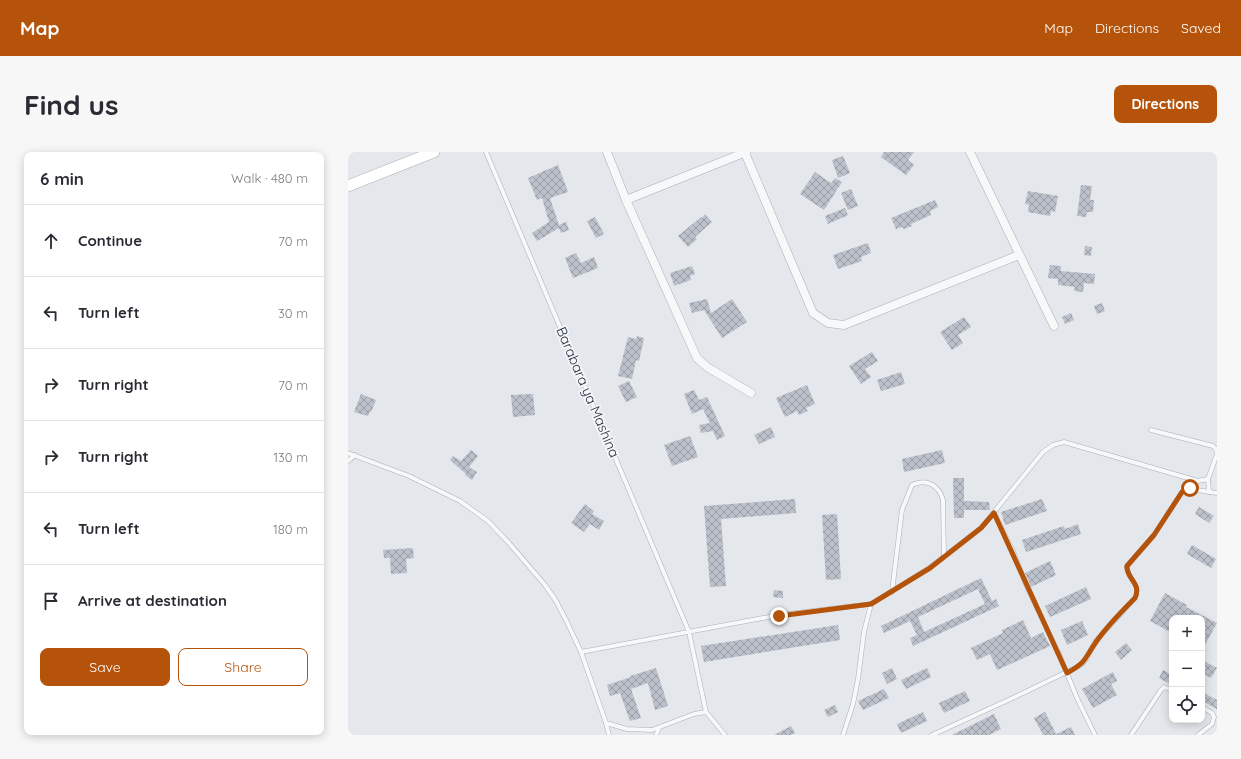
<!DOCTYPE html>
<meta charset="utf-8">
<style>
body{margin:0;font-family:Quicksand,sans-serif;background:#f7f7f7;color:#2b2b33}
.controls{position:absolute;right:12px;bottom:12px;display:grid;overflow:hidden;border-radius:8px;box-shadow:0 2px 10px #0003}
.controls button{width:36px;height:36px;display:grid;place-items:center;padding:0;border:0;border-bottom:1px solid #e1e1e2;background:#fff;color:#2b2b33;font:20px sans-serif}
.stop{position:absolute;width:12px;height:12px;margin:-9px;border:3px solid #b45309;border-radius:50%;background:#fff}
.stop.end{background:#b45309;border-color:#fff;box-shadow:0 1px 4px #0008}
.list{margin:0;padding:0;list-style:none}
h2{display:flex;justify-content:space-between;align-items:center;height:52px;margin:0;padding:0 16px;font-size:17px}
h2 small{font-size:13px;font-weight:400;color:#7c7c81}
.list li{display:grid;grid-template-columns:26px 1fr auto;gap:12px;align-items:center;box-sizing:border-box;height:72px;padding:0 16px;border-top:1px solid #e1e1e2}
.list b{display:block;font-size:15px;white-space:nowrap}
.list em{font-size:13px;font-style:normal;color:#7c7c81}
.actions{display:flex;gap:8px;padding:12px 16px}
.actions a{flex:1;padding:9px 0;border:1px solid #b45309;border-radius:8px;text-align:center;font-size:14px;color:#b45309}
.actions .main{background:#b45309;color:#fff}
.icon{flex:none;width:22px;height:22px;fill:none;stroke:currentColor;stroke-width:2;stroke-linecap:round;stroke-linejoin:round}
.map{position:relative;flex:none;width:869px;height:583px;overflow:hidden;border-radius:8px}
header{display:flex;align-items:center;gap:24px;box-sizing:border-box;height:56px;padding:0 20px;background:#b45309;color:#fff}
header strong{font-size:19px}
nav{display:flex;gap:22px;margin-inline-start:auto;font-size:14px}
.intro{display:flex;align-items:center;justify-content:space-between;box-sizing:border-box;height:96px;padding:0 24px}
h1{margin:0;font-size:28px}
.button{padding:10px 18px;border-radius:8px;background:#b45309;color:#fff;font-size:14px;font-weight:700}
main{display:flex;gap:24px;padding:0 24px}
aside{flex:1;background:#fff;border-radius:8px;box-shadow:0 2px 10px #0003}
.map>svg:first-child{display:block}
</style>
<header>
<strong>Map</strong>
<nav><a>Map</a><a>Directions</a><a>Saved</a></nav>
</header>
<div class="intro"><h1>Find us</h1><a class="button">Directions</a></div>
<main>
<aside>
<h2>6 min<small>Walk · 480 m</small></h2>
<ul class="list">
<li><svg class="icon" aria-label="ahead" viewBox="0 0 24 24"><path d="M12 20V5M6 11l6-6 6 6"/></svg><div><b>Continue</b></div><em>70 m</em></li>
<li><svg class="icon" aria-label="left" viewBox="0 0 24 24"><path d="M17 20v-9H6M10 6l-5 5 5 5"/></svg><div><b>Turn left</b></div><em>30 m</em></li>
<li><svg class="icon" aria-label="right" viewBox="0 0 24 24"><path d="M7 20v-9h11M14 6l5 5-5 5"/></svg><div><b>Turn right</b></div><em>70 m</em></li>
<li><svg class="icon" aria-label="right" viewBox="0 0 24 24"><path d="M7 20v-9h11M14 6l5 5-5 5"/></svg><div><b>Turn right</b></div><em>130 m</em></li>
<li><svg class="icon" aria-label="left" viewBox="0 0 24 24"><path d="M17 20v-9H6M10 6l-5 5 5 5"/></svg><div><b>Turn left</b></div><em>180 m</em></li>
<li><svg class="icon" aria-label="arrive" viewBox="0 0 24 24"><path d="M6 21V4h12l-3 4 3 4H6"/></svg><div><b>Arrive at destination</b></div></li>
</ul>
<div class="actions"><a class="main">Save</a><a>Share</a></div>
</aside>
<div class="map">
<svg width="869" height="583" viewBox="0 0 869 583">
<defs>
<pattern id="building-cross-hatch" width="8" height="8" patternUnits="userSpaceOnUse"><rect width="8" height="8" fill="#bbc0ca"/><path d="M0 0l8 8M0 8l8-8" fill="none" stroke="#989da6"/></pattern>
</defs>
<rect width="100%" height="100%" fill="#e4e7ec"/>
<g fill="url(#building-cross-hatch)" fill-rule="evenodd">
<path d="M 536,0 L 566,0 L 560,8 L 566,13 L 558,23 L 533,5 Z"/>
<path d="M 495,4 L 502,21 L 490,26 L 484,8 Z"/>
<path d="M 210,13 L 220,40 L 202,46 L 211,73 L 218,70 L 221,78 L 213,81 L 211,76 L 189,89 L 184,81 L 201,70 L 194,46 L 189,48 L 180,26 Z"/>
<path d="M 467,20 L 483,31 L 487,26 L 494,30 L 476,58 L 452,42 Z"/>
<path d="M 733,33 L 744,34 L 742,48 L 746,48 L 745,60 L 739,60 L 738,65 L 729,64 Z"/>
<path d="M 503,37 L 510,54 L 500,58 L 493,41 Z"/>
<path d="M 680,39 L 710,44 L 707,60 L 703,59 L 702,64 L 680,60 L 681,53 L 677,52 Z"/>
<path d="M 587,48 L 590,55 L 582,59 L 583,63 L 563,72 L 564,74 L 556,77 L 554,75 L 548,77 L 543,66 Z"/>
<path d="M 497,56 L 500,63 L 480,72 L 477,64 Z"/>
<path d="M 357,62 L 364,70 L 347,85 L 349,87 L 340,95 L 330,84 L 353,65 L 354,66 Z"/>
<path d="M 247,65 L 256,82 L 248,86 L 239,69 Z"/>
<path d="M 520,91 L 523,101 L 513,105 L 514,109 L 490,117 L 485,103 Z"/>
<path d="M 737,94 L 744,95 L 743,104 L 736,103 Z"/>
<path d="M 228,101 L 233,111 L 246,105 L 250,116 L 225,126 L 217,106 Z"/>
<path d="M 702,113 L 713,114 L 713,119 L 747,122 L 746,132 L 736,131 L 735,140 L 726,139 L 727,135 L 710,133 L 710,127 L 700,126 Z"/>
<path d="M 344,114 L 347,122 L 342,124 L 343,128 L 326,134 L 322,121 Z"/>
<path d="M 359,147 L 363,161 L 384,147 L 399,170 L 374,186 L 356,158 L 344,161 L 341,151 Z"/>
<path d="M 754,151 L 757,159 L 749,162 L 746,154 Z"/>
<path d="M 723,161 L 726,168 L 717,172 L 714,165 Z"/>
<path d="M 616,165 L 623,175 L 610,183 L 615,191 L 604,198 L 592,180 Z"/>
<path d="M 289,184 L 296,186 L 291,209 L 288,208 L 284,227 L 270,224 L 280,185 L 288,187 Z"/>
<path d="M 524,200 L 530,209 L 517,217 L 523,225 L 513,232 L 501,214 Z"/>
<path d="M 553,220 L 557,232 L 533,239 L 529,228 Z"/>
<path d="M 281,229 L 289,245 L 278,250 L 270,234 Z"/>
<path d="M 459,233 L 467,252 L 458,256 L 460,259 L 451,263 L 449,259 L 437,265 L 428,246 Z"/>
<path d="M 346,238 L 351,248 L 359,245 L 377,284 L 369,288 L 365,279 L 353,281 L 351,273 L 362,271 L 355,257 L 344,262 L 336,242 Z"/>
<path d="M 13,242 L 28,248 L 23,260 L 22,259 L 20,264 L 6,260 Z"/>
<path d="M 185,242 L 187,263 L 165,265 L 163,243 Z"/>
<path d="M 423,275 L 427,285 L 411,292 L 406,283 Z"/>
<path d="M 342,284 L 350,305 L 324,314 L 316,293 Z"/>
<path d="M 123,298 L 130,304 L 121,315 L 129,320 L 124,328 L 117,323 L 118,322 L 102,308 L 105,304 L 113,309 Z"/>
<path d="M 594,298 L 597,311 L 556,320 L 554,307 Z"/>
<path d="M 605,326 L 616,326 L 616,349 L 641,350 L 642,358 L 616,358 L 616,366 L 606,366 Z"/>
<path d="M 447,347 L 448,361 L 373,367 L 378,434 L 362,435 L 356,354 Z"/>
<path d="M 694,347 L 699,359 L 657,373 L 653,360 Z"/>
<path d="M 237,352 L 246,359 L 244,362 L 256,369 L 251,378 L 242,372 L 236,380 L 223,371 Z"/>
<path d="M 851,355 L 866,364 L 861,371 L 847,362 Z"/>
<path d="M 489,362 L 493,427 L 478,428 L 474,363 Z"/>
<path d="M 730,372 L 733,382 L 678,400 L 674,388 L 716,374 L 717,377 Z"/>
<path d="M 844,393 L 868,407 L 863,416 L 839,402 Z"/>
<path d="M 65,396 L 66,406 L 58,407 L 59,421 L 43,422 L 42,406 L 36,406 L 35,398 Z"/>
<path d="M 702,409 L 708,423 L 683,435 L 677,421 Z"/>
<path d="M 633,426 L 644,449 L 648,447 L 651,454 L 565,494 L 562,486 L 569,483 L 562,469 L 536,481 L 533,474 ZM 630,437 L 637,452 L 576,480 L 570,465 Z"/>
<path d="M 738,435 L 743,447 L 702,465 L 697,454 Z"/>
<path d="M 426,438 L 435,439 L 435,446 L 425,445 Z"/>
<path d="M 817,441 L 839,453 L 838,455 L 869,471 L 854,498 L 854,466 L 824,466 L 824,481 L 802,469 Z"/>
<path d="M 675,468 L 683,486 L 695,480 L 702,494 L 649,518 L 642,502 L 629,508 L 623,496 L 655,481 L 654,478 Z"/>
<path d="M 734,469 L 740,483 L 719,493 L 713,478 Z"/>
<path d="M 490,473 L 492,488 L 356,510 L 353,494 Z"/>
<path d="M 778,491 L 784,498 L 773,508 L 767,500 Z"/>
<path d="M 854,508 L 869,516 L 863,526 L 854,521 Z"/>
<path d="M 308,516 L 320,554 L 307,558 L 300,531 L 283,537 L 293,566 L 282,569 L 272,541 L 262,544 L 259,533 L 283,525 L 282,524 Z"/>
<path d="M 544,516 L 549,527 L 539,532 L 534,521 Z"/>
<path d="M 579,516 L 583,525 L 558,537 L 553,528 Z"/>
<path d="M 815,518 L 824,523 L 824,533 L 811,526 Z"/>
<path d="M 765,520 L 769,529 L 763,532 L 769,543 L 745,556 L 734,537 Z"/>
<path d="M 536,537 L 541,546 L 515,558 L 510,549 Z"/>
<path d="M 617,539 L 622,549 L 596,561 L 591,551 Z"/>
<path d="M 854,540 L 869,548 L 869,557 L 854,549 Z"/>
<path d="M 487,553 L 490,560 L 480,565 L 476,558 Z"/>
<path d="M 575,560 L 579,569 L 553,581 L 549,572 Z"/>
<path d="M 697,560 L 708,582 L 723,575 L 727,583 L 695,583 L 686,566 Z"/>
<path d="M 646,562 L 653,577 L 641,583 L 604,583 Z"/>
<path d="M 443,574 L 447,581 L 443,583 L 426,583 Z"/>
</g>
<g fill="none" stroke-linecap="round" stroke-linejoin="round">
<g stroke="#a9aeb7" stroke-width="5">
<g id="lane">
<path d="M 138,0 L 341,480 L 358,560"/>
<path d="M 0,301 L 61,324 L 112,349 L 140,369 L 161,391 L 197,433 L 208,449 L 219,470 L 233,500 L 258,571 L 261,583"/>
<path d="M 0,309 L 7,303"/>
<path d="M 860,327 L 861,340"/>
<path d="M 646,361 L 664,397 L 679,435 L 711,502 L 729,546 L 747,583"/>
<path d="M 544,440 L 554,358 L 564,333 C 578,326 591,333 595,348 L 596,405"/>
<path d="M 233,500 L 431,463 L 523,452"/>
<path d="M 258,571 L 279,577 L 304,578 L 346,562 L 358,560 L 377,583"/>
<path d="M 308,583 L 311,576"/>
<path d="M 495,583 L 505,552 L 510,527 L 516,480 L 523,452 L 581,416 L 633,376 L 695,300 L 705,293 L 716,290 L 850,329 L 860,327 L 869,302 L 868,297 L 865,294 L 803,278"/>
<path d="M 584,583 L 669,544 L 733,513 L 739,506 L 747,490 L 787,446 C 794,431 778,427 779,414 L 806,383 L 834,340 L 842,337 L 869,341"/>
<path d="M 783,583 L 813,538 L 816,535 L 824,538"/>
<path d="M 850,583 L 864,572 L 866,565 L 864,561 L 854,555"/>
</g>
</g>
<g stroke="#a9aeb7" stroke-width="9">
<g id="street">
<path d="M 259,0 L 278,48 L 349,206 L 359,215 L 403,241"/>
<path d="M 622,0 L 706,174"/>
<path d="M 397,1 L 465,161 L 480,171 L 496,173 L 671,103"/>
<path d="M 278,48 L 398,0"/>
</g>
</g>
<g stroke="#a9aeb7" stroke-width="12">
<path id="secondary" d="M 0,34 L 86,0"/>
</g>
<use href="#lane" stroke="#f7f8fa" stroke-width="4"/>
<use href="#street" stroke="#f7f8fa" stroke-width="8"/>
<use href="#secondary" stroke="#fff" stroke-width="11"/>
</g>
<g fill="none" stroke-linecap="round" stroke-linejoin="round">
<path stroke="#b45309" stroke-width="5" d="M 431,464 L 523,452 L 582,416 L 633,376 L 646,361 L 719,521 C 739,510 736,507 748,490 C 759,474 773,460 787,446 C 794,431 778,427 779,414 L 806,383 L 834,340 L 842,336"/>
</g>
<g text-anchor="middle" dominant-baseline="central" stroke-width="3.5" stroke-linejoin="round" paint-order="stroke">
<g font-size="14" fill="#2b3445" stroke="#f4f6f9">
<text transform="translate(240 240) rotate(67)">Barabara ya Mashina</text>
</g>
</g>
</svg>
<div class="controls">
<button>+</button>
<button>−</button>
<button><svg class="icon" aria-label="locate" viewBox="0 0 24 24"><circle cx="12" cy="12" r="6"/><path d="M12 2v4M12 18v4M2 12h4M18 12h4"/></svg></button>
</div>
<div class="stop" style="left:842px;top:336px"></div>
<div class="stop end" style="left:431px;top:464px"></div>
</div>
</main>
